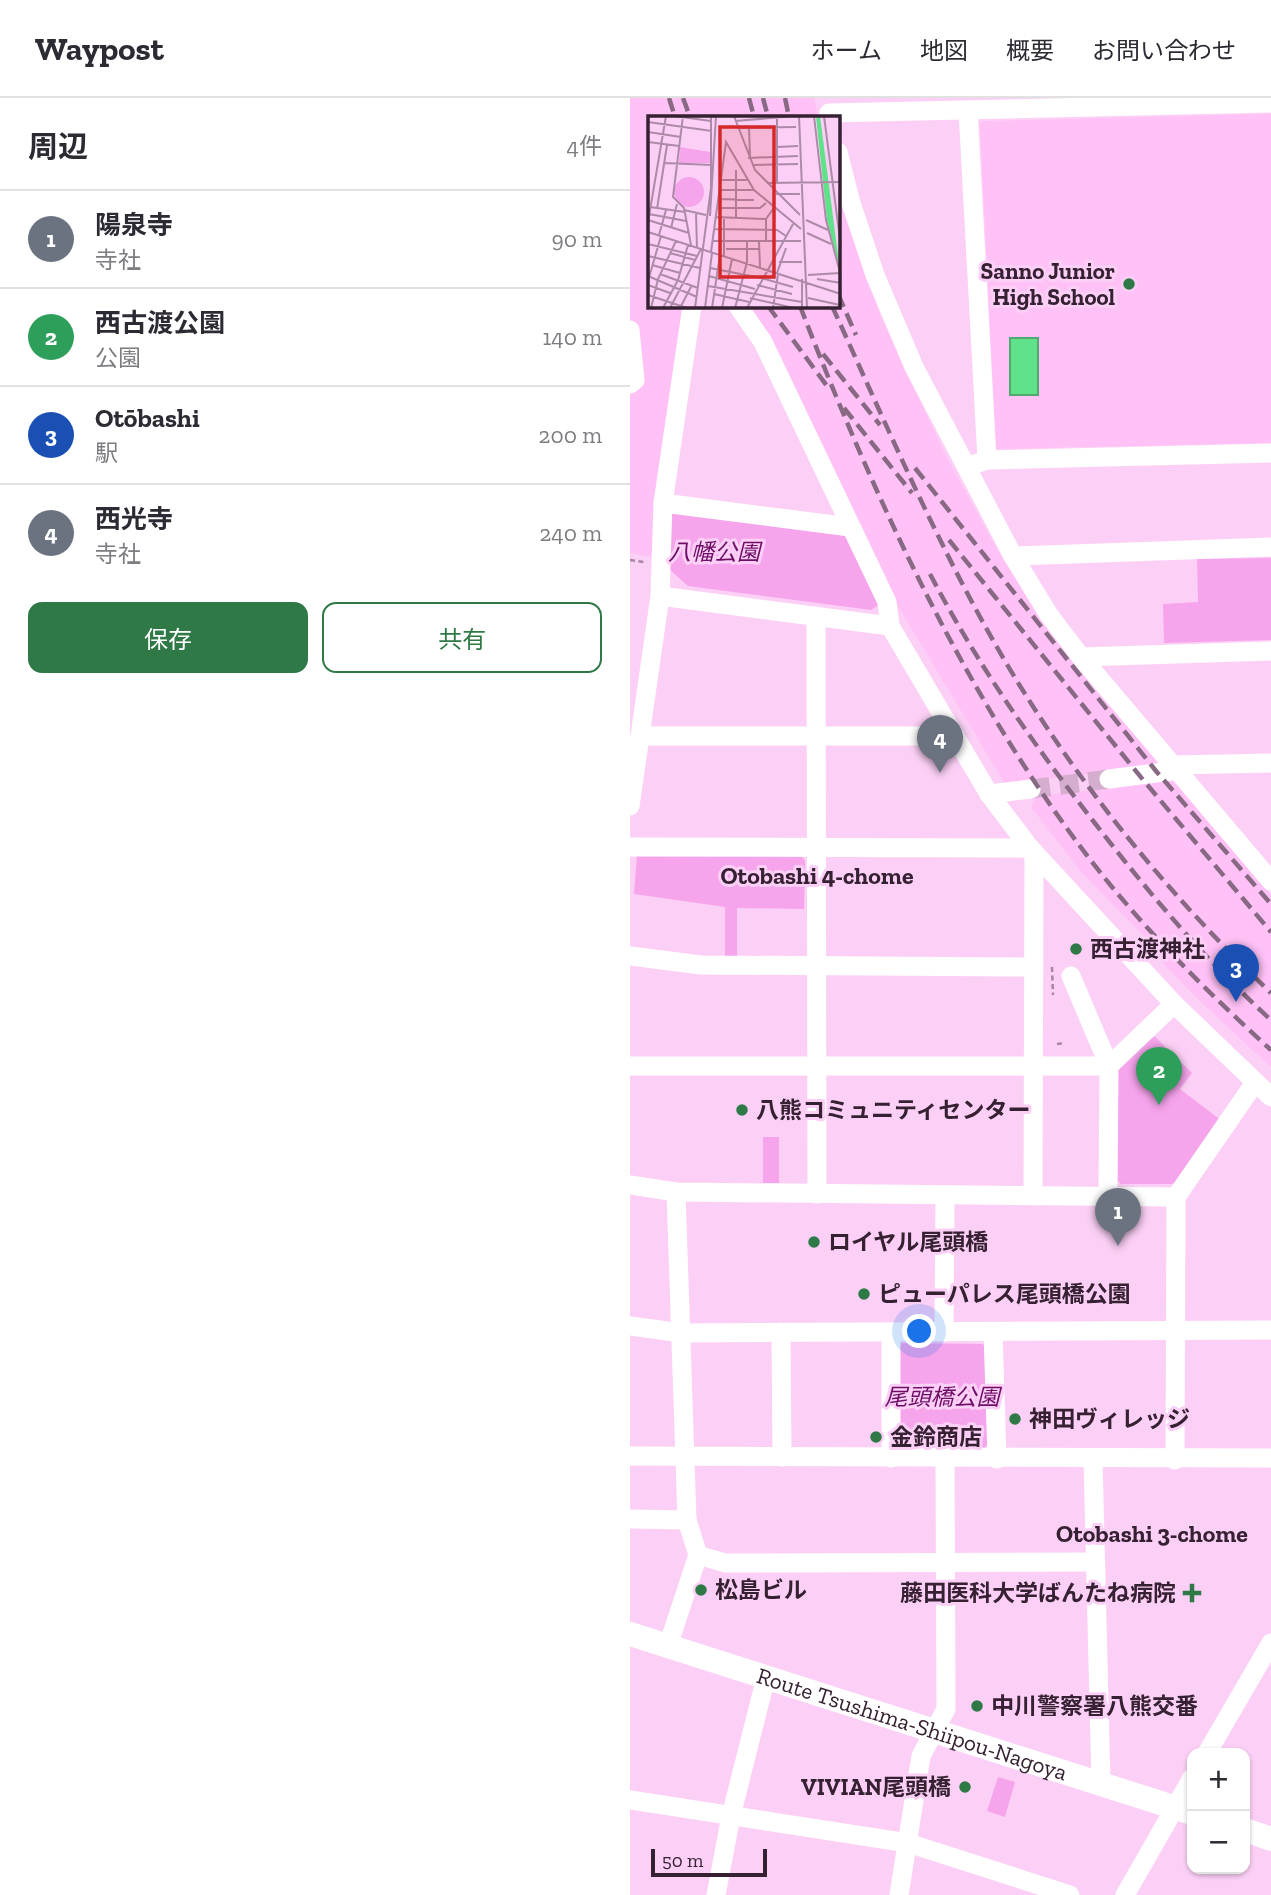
<!DOCTYPE html>
<html lang="ja">
<meta charset="utf-8">
<style>
body{margin:0;font-family:"Zilla Slab","Noto Sans JP",serif;background:#f7f7f7;color:#2b2b33}
.controls{position:absolute;right:21px;bottom:21px;display:grid;overflow:hidden;border-radius:14px;box-shadow:0 2px 5px #0004}
.controls button{width:63px;height:63px;display:grid;place-items:center;padding:0;border:0;border-bottom:2px solid #e1e1e2;background:#fff;color:#2b2b33;font:35px sans-serif}
.scale{position:absolute;left:21px;bottom:18px;width:116px;box-sizing:border-box;padding-left:7px;border:4px solid #362133;border-top:0;font-size:19px;line-height:24px;white-space:nowrap;color:#362133;-webkit-text-stroke:5px #fcd0f6;paint-order:stroke}
.you{position:absolute;left:290px;top:1234px;width:24px;height:24px;margin:-18px;border:5px solid #fff;border-radius:50%;background:#1a73e8;box-shadow:0 0 0 10px #1a73e833}
.badge{display:grid;place-items:center;width:46px;height:46px;border-radius:50%;background:#2f7947;color:#fff;font-size:23px;font-weight:700}
.pin{position:absolute;translate:-50% -58px;filter:drop-shadow(0 2px 4px #0008)}
.pin::after{content:'';position:absolute;top:37px;width:24px;height:21px;background:inherit;clip-path:polygon(0 0,100% 0,50% 100%)}
.list{margin:0;padding:0;list-style:none}
h2{display:flex;justify-content:space-between;align-items:center;height:91px;margin:0;padding:0 28px;font-size:30px}
h2 small{font-size:23px;font-weight:400;color:#7c7c81}
.list li{display:grid;grid-template-columns:46px 1fr auto;gap:21px;align-items:center;box-sizing:border-box;height:98px;padding:0 28px;border-top:2px solid #e1e1e2}
.list b{display:block;font-size:26px;white-space:nowrap}
.list p{margin:0;font-size:23px;white-space:nowrap;color:#7c7c81}
.list em{font-size:23px;font-style:normal;color:#7c7c81}
.actions{display:flex;gap:14px;padding:21px 28px}
.actions a{flex:1;padding:16px 0;border:2px solid #2f7947;border-radius:14px;text-align:center;font-size:24px;color:#2f7947}
.actions .main{background:#2f7947;color:#fff}
.map{position:relative;flex:none;width:641px;height:1797px;overflow:hidden}
header{display:flex;align-items:center;gap:42px;box-sizing:border-box;height:98px;padding:0 35px;background:#fff;border-bottom:2px solid #e1e1e2}
header strong{font-size:33px}
nav{display:flex;gap:38px;margin-inline-start:auto;font-size:24px}
main{display:flex}
aside{flex:1;background:#fff}
.map>svg:first-child{display:block}
</style>
<header>
<strong>Waypost</strong>
<nav><a>ホーム</a><a>地図</a><a>概要</a><a>お問い合わせ</a></nav>
</header>
<main>
<aside>
<h2>周辺<small>4件</small></h2>
<ul class="list">
<li><span class="badge" style="background:#6b7280">1</span><div><b>陽泉寺</b><p>寺社</p></div><em>90 m</em></li>
<li><span class="badge" style="background:#2e9e5b">2</span><div><b>西古渡公園</b><p>公園</p></div><em>140 m</em></li>
<li><span class="badge" style="background:#1a4fb4">3</span><div><b>Otōbashi</b><p>駅</p></div><em>200 m</em></li>
<li><span class="badge" style="background:#6b7280">4</span><div><b>西光寺</b><p>寺社</p></div><em>240 m</em></li>
</ul>
<div class="actions"><a class="main">保存</a><a>共有</a></div>
</aside>
<div class="map">
<svg width="641" height="1797" viewBox="0 0 641 1797">
<rect width="100%" height="100%" fill="#fcd0f6"/>
<g fill="#ffc1f6">
<path d="M 0,0 L 184,0 L 188,19 L 19,19 L 19,208 L 57,208 L 21,459 L 0,455 Z"/>
<path d="M 641,16 L 641,345 L 366,351 L 350,26 L 353,23 Z"/>
<path d="M 208,96 L 251,219 L 315,356 L 368,453 L 414,524 L 466,594 L 533,667 L 375,686 L 268,508 L 114,208 L 208,208 Z"/>
<path d="M 540,679 L 641,797 L 641,969 L 572,905 L 521,853 L 522,846 L 451,774 L 401,709 L 406,698 L 485,690 Z"/>
</g>
<g fill="#f6a4ec">
<path d="M 47,411 L 217,435 L 251,505 L 241,512 L 58,488 L 39,471 L 41,418 Z"/>
<path d="M 641,460 L 641,542 L 534,545 L 533,506 L 568,504 L 567,461 Z"/>
<path d="M 7,757 L 171,757 L 175,763 L 174,811 L 107,810 L 107,860 L 95,860 L 95,809 L 4,796 Z"/>
<path d="M 524,938 L 562,975 L 550,991 L 592,1023 L 549,1083 L 542,1086 L 491,1086 L 487,1082 L 487,970 Z"/>
<rect x="133" y="1039" width="16" height="46"/>
<path d="M 270,1245 L 353,1246 L 356,1250 L 358,1346 L 353,1352 L 268,1353 Z"/>
<path d="M 368,1679 L 385,1684 L 375,1719 L 357,1713 Z"/>
</g>
<rect fill="#60e28a" stroke="#53a870" stroke-width="2" x="380" y="240" width="28" height="57"/>
<g fill="none" stroke-linecap="round" stroke-linejoin="round">
<path stroke="#d4adcf" stroke-width="19" stroke-dasharray="19 10" stroke-linecap="butt" d="M 401,691 L 479,681"/>
<g stroke="#a785a2" stroke-width="2.5" stroke-dasharray="5 3.5" stroke-linecap="butt">
<path d="M 0,462 L 14,464"/>
<path d="M 422,869 L 423,897"/>
<path d="M 427,946 L 435,945"/>
</g>
<g stroke="#fff" stroke-width="19">
<path d="M 338,12 L 357,362"/>
<path d="M 199,15 L 641,5"/>
<path d="M 208,54 L 221,105 L 245,177 L 284,269 L 383,458 L 419,517 L 451,559 L 641,783"/>
<path d="M 108,208 L 133,244 L 257,504 L 260,528 L 359,696 L 400,750 L 544,906 L 641,999"/>
<path d="M 0,232 L 5,282 L 0,286"/>
<path d="M 345,366 L 357,362 L 641,355"/>
<path d="M 33,405 L 220,429"/>
<path d="M 383,458 L 641,449"/>
<path d="M 30,498 L 260,528"/>
<path d="M 186,518 L 187,1096"/>
<path d="M 451,559 L 641,553"/>
<path d="M 10,638 L 325,638"/>
<path d="M 545,667 L 641,665"/>
<path d="M 479,681 L 549,672"/>
<path d="M 359,696 L 401,691"/>
<path d="M 0,708 L 30,498 L 33,405 L 62,208"/>
<path d="M 0,749 L 400,750"/>
<path d="M 0,858 L 71,867 L 404,869"/>
<path d="M 441,878 L 479,968 L 478,1098"/>
<path d="M 0,968 L 479,968 L 544,906"/>
<path d="M 0,1087 L 46,1094 L 546,1099"/>
<path d="M 403,1098 L 404,754"/>
<path d="M 0,1228 L 52,1235 L 641,1232"/>
<path d="M 151,1234 L 152,1359"/>
<path d="M 261,1234 L 261,1360"/>
<path d="M 314,1234 L 315,1097"/>
<path d="M 363,1234 L 367,1361"/>
<path d="M 0,1358 L 641,1360"/>
<path d="M 463,1361 L 471,1687"/>
<path d="M 545,1362 L 546,1099 L 624,986"/>
<path d="M 0,1421 L 57,1422"/>
<path d="M 68,1457 L 95,1465 L 466,1464"/>
<path d="M 38,1548 L 68,1457 L 57,1422 L 46,1094"/>
<path d="M 577,1655 L 641,1545"/>
<path d="M 0,1702 L 278,1745 L 440,1797"/>
<path d="M 86,1797 L 101,1718 L 136,1579"/>
<path d="M 269,1797 L 291,1658 L 316,1611 L 315,1360"/>
<path d="M 495,1797 L 562,1680"/>
</g>
<g stroke="#fff" stroke-width="24">
<path id="s1" d="M 0,1536 L 562,1715"/>
<path d="M 615,1732 L 641,1741"/>
</g>
<g stroke="#876983" stroke-width="4.5" stroke-dasharray="14 7" stroke-linecap="butt">
<path d="M 39,0 L 45,19"/>
<path d="M 53,0 L 60,19"/>
<path d="M 119,0 L 124,19"/>
<path d="M 133,0 L 138,19"/>
<path d="M 155,0 L 159,19"/>
<path d="M 208,196 L 226,237"/>
<path d="M 138,208 L 197,288"/>
<path d="M 170,208 C 247,407 346,623 482,789 C 530,847 585,901 641,952"/>
<path d="M 202,208 C 251,315 298,425 355,528 C 430,664 529,788 641,895"/>
<path d="M 193,256 L 250,327"/>
<path d="M 214,310 L 282,395"/>
<path d="M 285,370 L 526,673 L 641,806"/>
<path d="M 319,442 L 514,683 L 641,834"/>
<path d="M 300,476 C 346,564 403,646 464,724 C 518,794 575,862 641,922"/>
</g>
</g>
<g fill="#2f7947" stroke="#fcd0f6" stroke-width="2.5">
<circle cx="499" cy="186" r="7"/>
<circle cx="446" cy="851" r="7"/>
<circle cx="112" cy="1012" r="7"/>
<circle cx="184" cy="1144" r="7"/>
<circle cx="234" cy="1196" r="7"/>
<circle cx="385" cy="1321" r="7"/>
<circle cx="246" cy="1339" r="7"/>
<circle cx="71" cy="1492" r="7"/>
<path d="M558.5 1484.5h7v7h7v7h-7v7h-7v-7h-7v-7h7z"/>
<circle cx="347" cy="1608" r="7"/>
<circle cx="335" cy="1689" r="7"/>
</g>
<g text-anchor="middle" dominant-baseline="central" stroke-width="6" stroke-linejoin="round" paint-order="stroke">
<g font-size="23" font-weight="bold" fill="#362133" stroke="#fcd0f6" text-anchor="start">
<text x="485" y="173" text-anchor="end">Sanno Junior<tspan x="485" dy="26">High School</tspan></text>
<text x="460" y="851">西古渡神社</text>
<text x="126" y="1012">八熊コミュニティセンター</text>
<text x="198" y="1144">ロイヤル尾頭橋</text>
<text x="248" y="1196">ピューパレス尾頭橋公園</text>
<text x="399" y="1321">神田ヴィレッジ</text>
<text x="260" y="1339">金鈴商店</text>
<text x="85" y="1492">松島ビル</text>
<text x="546" y="1495" text-anchor="end">藤田医科大学ばんたね病院</text>
<text x="361" y="1608">中川警察署八熊交番</text>
<text x="321" y="1689" text-anchor="end">VIVIAN尾頭橋</text>
</g>
<g font-size="23" font-style="italic" fill="#6e0e67" stroke="#fcd0f6">
<text x="84" y="454">八幡公園</text>
<text x="312" y="1299">尾頭橋公園</text>
</g>
<g font-size="23" fill="#362133" stroke="#fcd0f6">
<text stroke="none"><textPath href="#s1" startOffset="296">Route Tsushima-Shiipou-Nagoya</textPath></text>
</g>
<g font-size="24" font-weight="bold" fill="#362133" stroke="#fcd0f6">
<text x="187" y="777">Otobashi 4-chome</text>
<text x="522" y="1435">Otobashi 3-chome</text>
</g>
</g>
<g transform="translate(18 18)">
<rect width="192" height="192" fill="#fcd0f6"/>
<path d="M 32,31 L 62,36 L 62,47 L 31,47 ZM26 76a15 15 0 1 1 30 0a15 15 0 1 1-30 0Z" fill="#f6a4ec"/>
<path d="M 168,0 L 172,0 L 192,155 L 179,104 Z" fill="#60e28a"/>
<path fill="none" stroke="#ad8aa8" stroke-width="2" d="M 26,0 L 63,5M 35,0 L 25,81 L 36,92 L 43,129M 86,0 L 107,54 L 152,99M 129,0 L 129,67M 151,0 L 159,192M 166,0 L 178,104 L 193,160M 176,0 L 193,131M 87,5 L 148,0M 0,6 L 64,15M 89,12 L 148,11M 101,12 L 102,41M 0,16 L 33,21M 0,26 L 31,30M 129,31 L 150,30M 100,42 L 150,40M 16,47 L 64,49M 105,49 L 150,48M 88,54 L 88,103M 73,64 L 99,64M 119,67 L 193,66M 72,74 L 106,74M 128,78 L 152,78M 71,83 L 106,84M 2,91 L 37,96M 69,92 L 112,92 L 118,87M 9,93 L 19,29M 36,94 L 58,99M 48,97 L 49,132M 1,98 L 38,105M 62,100 L 68,0M 67,101 L 118,103M 0,104 L 41,117M 158,104 L 180,114M 0,106 L 18,0M 23,112 L 29,88M 66,113 L 129,114 L 138,120M 0,116 L 193,178M 159,117 L 183,128M 11,119 L 18,94M 65,125 L 153,125M 111,125 L 112,152M 118,125 L 118,103 L 125,93M 0,128 L 49,140M 78,133 L 111,133M 63,136 L 78,26 L 106,74 L 153,113M 22,137 L 47,144M 0,140 L 52,152M 76,140 L 76,103M 131,146 L 154,146M 4,149 L 32,157M 62,152 L 113,162M 129,157 L 138,132M 12,158 L 50,172M 160,159 L 192,157M 0,160 L 49,181M 61,160 L 107,173M 113,162 L 145,171M 154,163 L 154,192M 169,163 L 193,167M 0,165 L 13,120M 0,169 L 22,177M 109,169 L 144,178M 60,170 L 154,186M 66,178 L 101,186M 0,179 L 39,192M 102,182 L 146,192M 160,182 L 192,189M 33,190 L 44,169M 3,192 L 10,163 L 28,125M 15,192 L 30,164 L 40,129M 22,192 L 53,133M 47,192 L 63,72 L 63,0M 57,192 L 64,137M 64,192 L 72,139M 74,192 L 84,143M 87,192 L 99,146 L 99,125M 99,192 L 145,108M 125,192 L 130,158"/>
<path fill="#d62828" fill-opacity="0.15" stroke="#d62828" stroke-width="3.5" d="M 72,11 L 126,11 L 126,161 L 72,161 Z"/>
<rect width="192" height="192" fill="none" stroke="#362133" stroke-width="3.5"/>
</g>
</svg>
<div class="controls">
<button>+</button>
<button>−</button>
</div>
<div class="scale">50 m</div>
<div class="you"></div>
<div class="pin badge" style="left:488px;top:1148px;background:#6b7280">1</div>
<div class="pin badge" style="left:529px;top:1007px;background:#2e9e5b">2</div>
<div class="pin badge" style="left:606px;top:904px;background:#1a4fb4">3</div>
<div class="pin badge" style="left:310px;top:675px;background:#6b7280">4</div>
</div>
</main>
